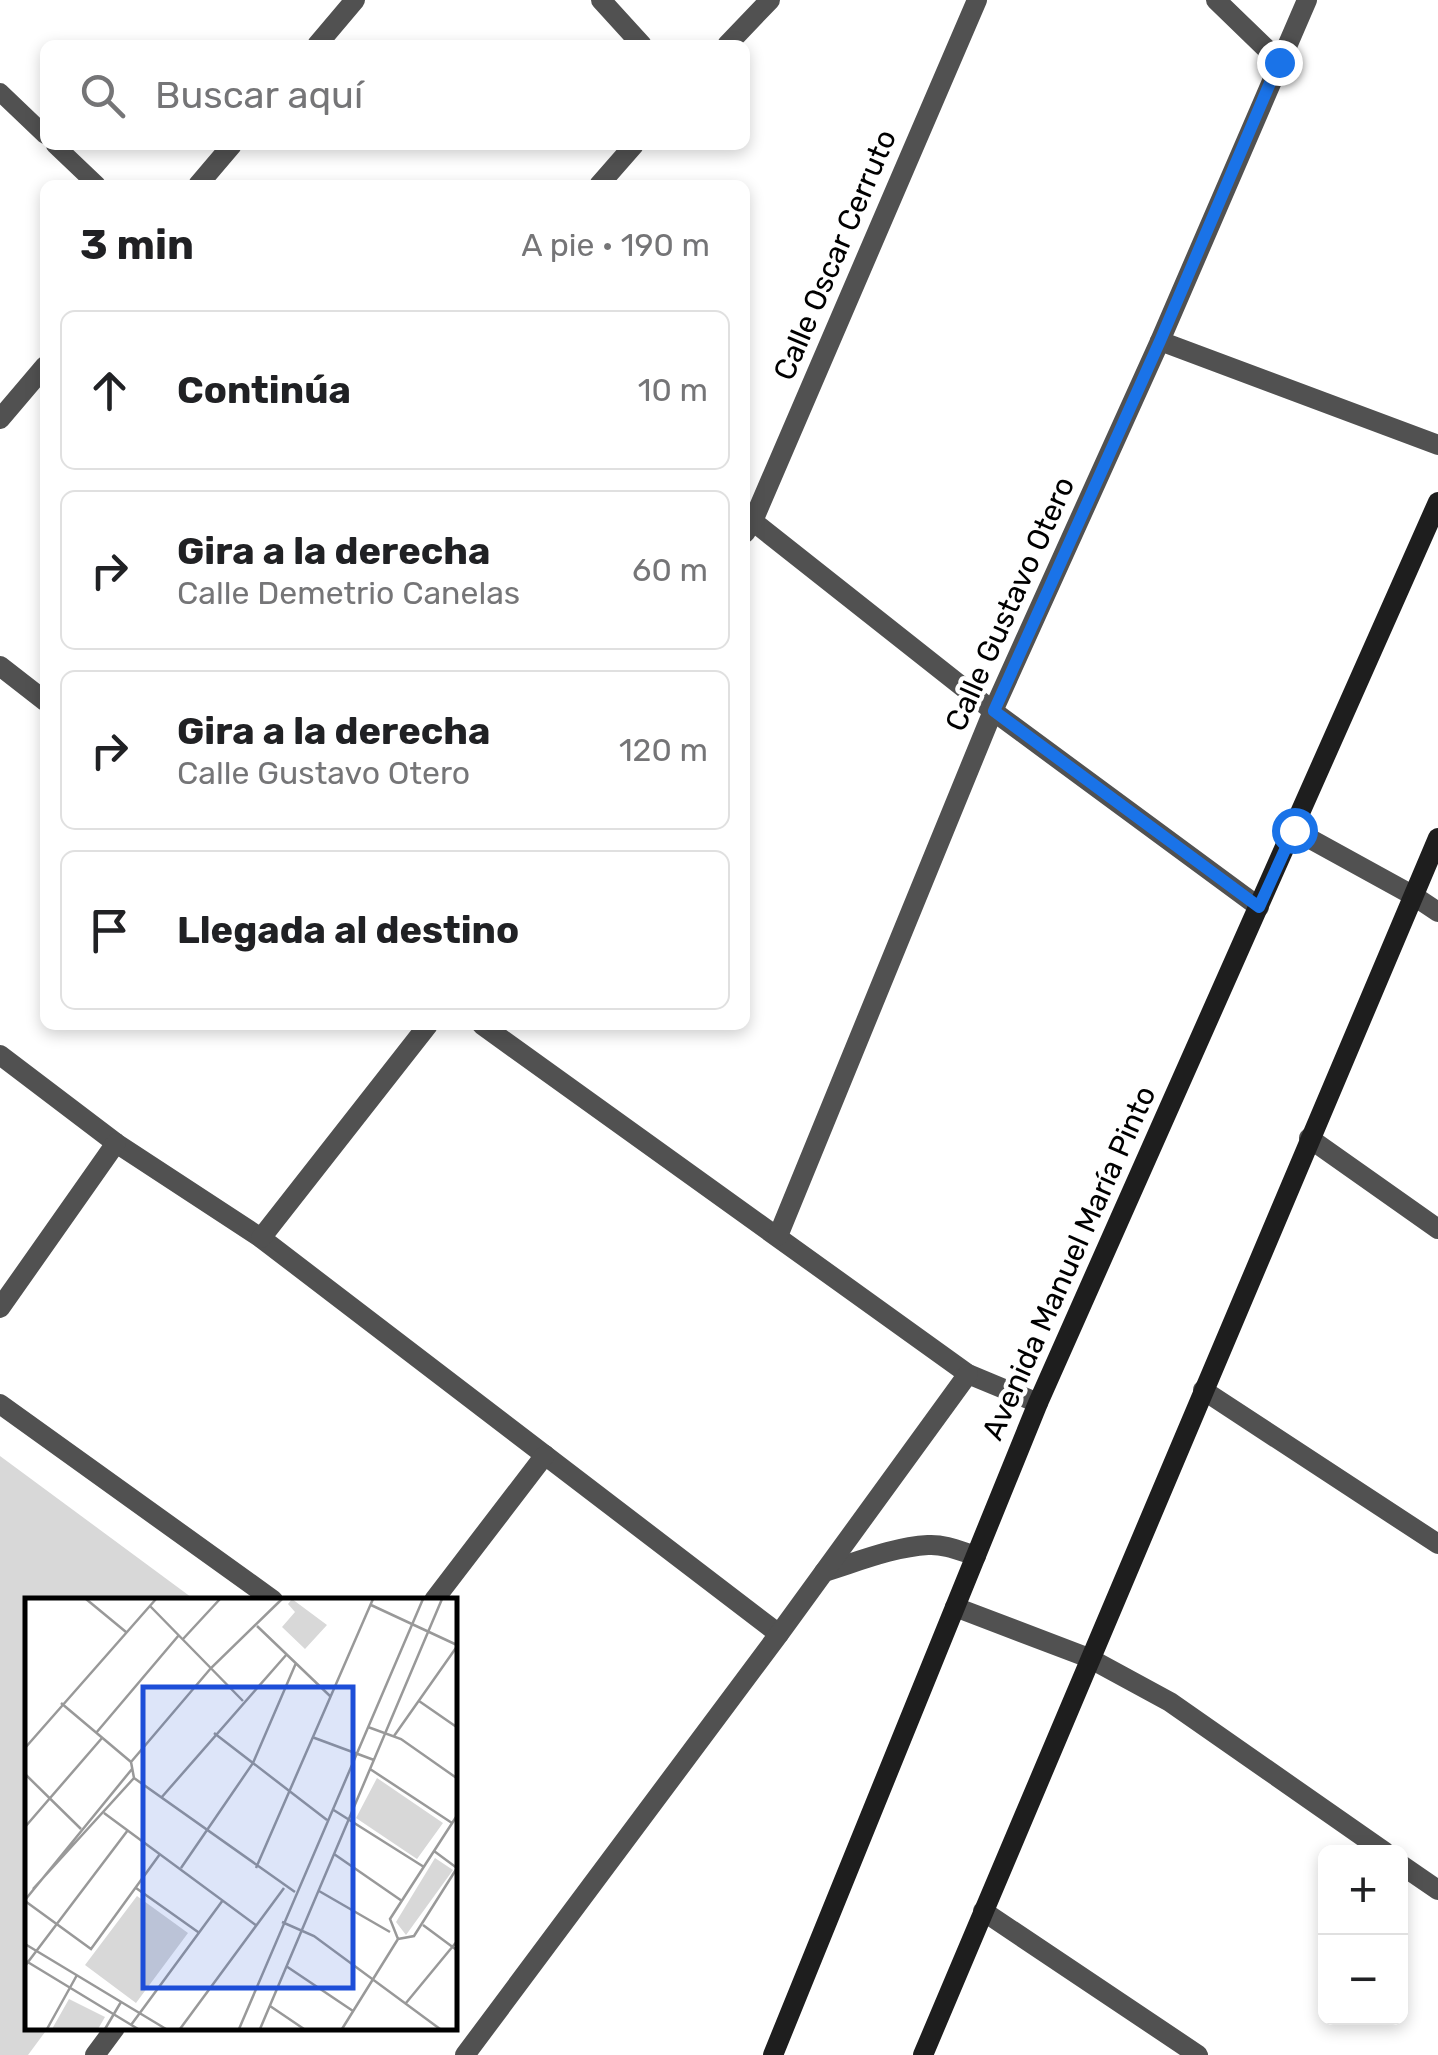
<!DOCTYPE html>
<html lang="es">
<meta charset="utf-8">
<style>
body{margin:0;font-family:Rubik,sans-serif;background:#f6f6f6;color:#202124}
.controls{position:absolute;right:30px;bottom:30px;display:grid;overflow:hidden;border-radius:15px;box-shadow:0 5px 15px #0003}
.controls button{width:90px;height:90px;display:grid;place-items:center;padding:0;border:0;border-bottom:2px solid #e0e0e0;background:#fff;color:#202124;font:50px sans-serif}
.stop{position:absolute;width:30px;height:30px;margin:-22px;border:8px solid #1a73e8;border-radius:50%;background:#fff}
.stop.end{background:#1a73e8;border-color:#fff;box-shadow:0 2px 10px #0008}
.list{margin:0;padding:0;list-style:none}
h2{display:flex;justify-content:space-between;align-items:center;height:130px;margin:0;padding:0 40px;font-size:42px}
h2 small{font-size:32px;font-weight:400;color:#757577}
.list li{display:grid;grid-template-columns:65px 1fr auto;gap:30px;align-items:center;box-sizing:border-box;height:160px;margin:0 20px 20px;padding:0 20px;border:2px solid #e0e0e0;border-radius:15px}
.list b{display:block;font-size:38px;white-space:nowrap}
.list p{margin:0;font-size:32px;white-space:nowrap;color:#757577}
.list em{font-size:32px;font-style:normal;color:#757577}
.icon{flex:none;width:55px;height:55px;fill:none;stroke:currentColor;stroke-width:2;stroke-linecap:round;stroke-linejoin:round}
.map{position:relative;flex:none;width:1438px;height:2055px;overflow:hidden}
.search{position:absolute;background:#fff;box-shadow:0 5px 15px #0003;left:40px;top:40px;width:710px;height:110px;display:flex;align-items:center;gap:25px;box-sizing:border-box;padding:0 35px;border-radius:15px;color:#757577;font-size:38px}
.panel{position:absolute;background:#fff;box-shadow:0 5px 15px #0003;left:40px;top:180px;width:710px;height:850px;border-radius:15px}
.map>svg:first-child{display:block}
</style>
<div class="map">
<svg width="1438" height="2055" viewBox="0 0 1438 2055">
<rect width="100%" height="100%" fill="#fff"/>
<path fill="#d8d8d8" d="M 0,1456 L 195,1600 L 28,1600 L 28,2028 L 48,2028 L 28,2055 L 0,2055 Z"/>
<g fill="none" stroke-linecap="round" stroke-linejoin="round">
<g stroke="#515151" stroke-width="18">
<path d="M 0,92 L 45,135"/>
<path d="M 55,145 L 97,185"/>
</g>
<g stroke="#515151" stroke-width="20">
<path d="M 601,0 L 642,45"/>
<path d="M 1216,0 L 1279,61"/>
<path d="M 317,45 L 355,0"/>
<path d="M 727,45 L 770,0"/>
<path d="M 198,185 L 232,145"/>
<path d="M 599,185 L 634,145"/>
<path d="M 1160,341 L 1438,445"/>
<path d="M 0,419 L 45,366"/>
<path d="M 745,515 L 993,711 L 1259,907"/>
<path d="M 745,533 L 753,521 L 977,0"/>
<path d="M 0,666 L 45,701"/>
<path d="M 1294,830 L 1414,896 L 1438,912"/>
<path d="M 482,1025 L 968,1374 L 1038,1403"/>
<path d="M 0,1055 L 116,1143 L 261,1238 L 779,1634"/>
<path d="M 1309,1138 L 1438,1229"/>
<path d="M 778,1236 L 993,711 L 1160,341 L 1307,0"/>
<path d="M 261,1238 L 428,1025"/>
<path d="M 0,1308 L 116,1143"/>
<path d="M 1203,1390 L 1438,1544"/>
<path d="M 0,1404 L 273,1600"/>
<path d="M 824,1572 C 857,1562 893,1547 928,1545 C 945,1544 960,1551 976,1556"/>
<path d="M 434,1600 L 545,1455"/>
<path d="M 955,1607 L 1089,1658 L 1170,1702 L 1385,1852"/>
<path d="M 1400,1864 L 1438,1890"/>
<path d="M 983,1911 L 1198,2055"/>
<path d="M 95,2055 L 115,2028"/>
<path d="M 465,2055 L 779,1634 L 968,1374"/>
</g>
<g stroke="#1e1e1e" stroke-width="20">
<path d="M 773,2055 L 1038,1403 L 1438,502"/>
<path d="M 923,2055 L 1438,838"/>
</g>
</g>
<g fill="none" stroke-linecap="round" stroke-linejoin="round">
<path stroke="#1a73e8" stroke-width="12" d="M 1279,62 L 1160,341 L 994,711 L 1259,907 L 1294,830"/>
</g>
<g text-anchor="middle" dominant-baseline="central" stroke-width="9" stroke-linejoin="round" paint-order="stroke">
<g font-size="30" fill="#000" stroke="#fff">
<text transform="translate(835 255) rotate(-67)">Calle Oscar Cerruto</text>
<text transform="translate(1010 604) rotate(-66)">Calle Gustavo Otero</text>
<text transform="translate(1069 1263) rotate(-66)">Avenida Manuel María Pinto</text>
</g>
</g>
<g transform="translate(25 1598)">
<rect width="432" height="432" fill="#fff"/>
<path d="M 267,1 L 302,27 L 280,51 L 257,29 L 270,14 L 263,6 ZM 352,180 L 418,225 L 392,261 L 331,220 ZM 410,260 L 428,272 L 381,337 L 371,324 ZM 112,298 L 163,335 L 111,405 L 60,367 ZM 44,401 L 80,419 L 73,431 L 27,431 Z" fill="#d8d8d8"/>
<path fill="none" stroke="#999" stroke-width="2.5" d="M 61,1 L 101,34M 346,7 L 432,47M 125,8 L 218,103M 232,28 L 305,98M 158,41 L 195,1M 394,103 L 433,130M 36,105 L 106,164 L 109,180 L 270,294M 343,129 L 376,141 L 433,181M 71,135 L 154,37M 189,135 L 302,222M 369,138 L 433,47M 287,139 L 349,162M 0,150 L 131,1M 106,164 L 186,70 L 257,1M 345,171 L 427,225M 0,176 L 56,231M 136,200 L 262,56M 307,211 L 399,269M 79,215 L 232,328M 0,229 L 77,140M 309,256 L 377,303M 156,270 L 228,165 L 271,65M 231,270 L 348,1M 111,290 L 173,334M 8,291 L 109,180M 294,293 L 365,334M 0,302 L 107,171M 0,303 L 66,351 L 135,256M 257,324 L 289,338 L 415,431M 398,327 L 433,353M 373,341 L 365,321 L 433,216M 373,341 L 389,338 L 432,270 L 409,253M 0,346 L 141,431M 1,363 L 113,431M 0,368 L 103,232M 261,368 L 328,413M 381,405 L 433,342M 245,408 L 279,431M 106,427 L 198,302M 22,431 L 52,377M 80,431 L 96,404M 155,431 L 259,290M 214,431 L 398,1M 235,431 L 417,1M 317,431 L 373,341"/>
<path fill="#1d4ed8" fill-opacity="0.15" stroke="#1d4ed8" stroke-width="5" d="M 118,89 L 328,89 L 328,390 L 118,390 Z"/>
<rect width="432" height="432" fill="none" stroke="#000" stroke-width="5"/>
</g>
</svg>
<div class="controls">
<button>+</button>
<button>−</button>
</div>
<div class="stop" style="left:1294px;top:830px"></div>
<div class="stop end" style="left:1279px;top:62px"></div>
<div class="search"><svg class="icon" aria-label="search" viewBox="0 0 24 24"><circle cx="10" cy="10" r="6"/><path d="M15 15l6 6"/></svg>Buscar aquí</div>
<section class="panel">
<h2>3 min<small>A pie · 190 m</small></h2>
<ul class="list">
<li><svg class="icon" aria-label="ahead" viewBox="0 0 24 24"><path d="M12 20V5M6 11l6-6 6 6"/></svg><div><b>Continúa</b></div><em>10 m</em></li>
<li><svg class="icon" aria-label="right" viewBox="0 0 24 24"><path d="M7 20v-9h11M14 6l5 5-5 5"/></svg><div><b>Gira a la derecha</b><p>Calle Demetrio Canelas</p></div><em>60 m</em></li>
<li><svg class="icon" aria-label="right" viewBox="0 0 24 24"><path d="M7 20v-9h11M14 6l5 5-5 5"/></svg><div><b>Gira a la derecha</b><p>Calle Gustavo Otero</p></div><em>120 m</em></li>
<li><svg class="icon" aria-label="arrive" viewBox="0 0 24 24"><path d="M6 21V4h12l-3 4 3 4H6"/></svg><div><b>Llegada al destino</b></div></li>
</ul>
</section>
</div>
